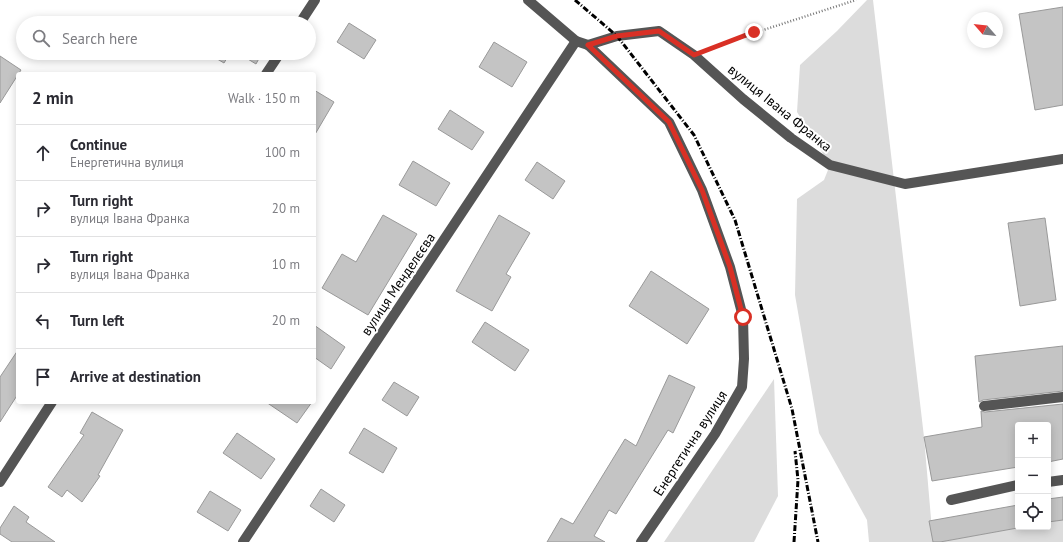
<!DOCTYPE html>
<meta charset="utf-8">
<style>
body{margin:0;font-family:"PT Sans",sans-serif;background:#f2f2f3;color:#2b2b33}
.controls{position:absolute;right:12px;bottom:12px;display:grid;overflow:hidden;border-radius:4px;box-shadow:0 2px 10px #0003}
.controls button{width:36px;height:36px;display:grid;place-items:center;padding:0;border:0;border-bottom:1px solid #e1e1e2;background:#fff;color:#2b2b33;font:20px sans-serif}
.compass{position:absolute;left:967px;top:12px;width:36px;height:36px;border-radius:50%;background:#fff;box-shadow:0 2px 10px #0003;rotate:298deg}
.stop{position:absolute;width:12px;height:12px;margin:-9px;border:3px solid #d93025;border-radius:50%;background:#fff}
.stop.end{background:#d93025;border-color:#fff;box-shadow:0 1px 4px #0008}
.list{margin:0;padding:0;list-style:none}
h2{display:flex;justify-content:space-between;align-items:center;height:52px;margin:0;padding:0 16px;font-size:17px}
h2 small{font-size:13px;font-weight:400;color:#7c7c81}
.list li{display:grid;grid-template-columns:26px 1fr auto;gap:12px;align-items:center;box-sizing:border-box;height:56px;padding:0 16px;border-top:1px solid #e1e1e2}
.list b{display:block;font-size:15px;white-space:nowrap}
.list p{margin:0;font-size:13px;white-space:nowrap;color:#7c7c81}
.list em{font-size:13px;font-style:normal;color:#7c7c81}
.icon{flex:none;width:22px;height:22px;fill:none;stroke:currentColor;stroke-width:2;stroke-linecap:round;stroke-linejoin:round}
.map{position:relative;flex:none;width:1063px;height:542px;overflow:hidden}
.search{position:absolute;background:#fff;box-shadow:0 2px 10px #0003;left:16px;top:16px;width:300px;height:44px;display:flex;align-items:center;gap:10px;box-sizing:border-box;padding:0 14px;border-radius:22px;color:#7c7c81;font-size:15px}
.panel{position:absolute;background:#fff;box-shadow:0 2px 10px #0003;left:16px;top:72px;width:300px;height:332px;border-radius:4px}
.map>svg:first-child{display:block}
</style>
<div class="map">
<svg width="1063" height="542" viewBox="0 0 1063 542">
<rect width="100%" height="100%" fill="#fff"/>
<g fill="#dcdcdc">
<path d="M 867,0 L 873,0 L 924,437 L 933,542 L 869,542 L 867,520 L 819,433 L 795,295 L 797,199 L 824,180 L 830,165 L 797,112 L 800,65 L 837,31 Z"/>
<path d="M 774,379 L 778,496 L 754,542 L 664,542 Z"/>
<path d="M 1063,520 L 1063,542 L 940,542 L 1023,527 L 1048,527 L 1048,522 Z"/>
</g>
<g fill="#c4c4c4" stroke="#999">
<path d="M 1063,7 L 1063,105 L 1035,110 L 1019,14 Z"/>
<path d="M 228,17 L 238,23 L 224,23 Z"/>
<path d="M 349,23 L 376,40 L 364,59 L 337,42 Z"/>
<path d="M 494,42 L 527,62 L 512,87 L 479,67 Z"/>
<path d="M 207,53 L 230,53 L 224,63 Z"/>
<path d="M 238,53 L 262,53 L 256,64 Z"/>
<path d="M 0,56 L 21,70 L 0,103 Z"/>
<path d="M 314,90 L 334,102 L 314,136 Z"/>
<path d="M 450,110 L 484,132 L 472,150 L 438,129 Z"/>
<path d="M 413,161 L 450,183 L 436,206 L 399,185 Z"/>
<path d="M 537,162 L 565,181 L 553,199 L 525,180 Z"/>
<path d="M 383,215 L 417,234 L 368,315 L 322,288 L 342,254 L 356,262 Z"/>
<path d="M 499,215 L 530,233 L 506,274 L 511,277 L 492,311 L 456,291 Z"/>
<path d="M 1045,218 L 1056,300 L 1020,306 L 1008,223 Z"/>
<path d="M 651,271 L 709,309 L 687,344 L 629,306 Z"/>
<path d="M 485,322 L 529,350 L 515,371 L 472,342 Z"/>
<path d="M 314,325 L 345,347 L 331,369 L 314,357 Z"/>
<path d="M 1063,346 L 1063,391 L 983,400 L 979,402 L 975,356 Z"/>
<path d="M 18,350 L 18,394 L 0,422 L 0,377 Z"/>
<path d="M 669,375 L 695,387 L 673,433 L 668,430 L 616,514 L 609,510 L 594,536 L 605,542 L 547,542 L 561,518 L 573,524 L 625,439 L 636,446 Z"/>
<path d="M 394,382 L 419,397 L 407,416 L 382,400 Z"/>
<path d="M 266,402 L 312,402 L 297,423 Z"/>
<path d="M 1063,404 L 1063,459 L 1048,462 L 1048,425 L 1018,425 L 1018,467 L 932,481 L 924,437 L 982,427 L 981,411 L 985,412 Z"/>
<path d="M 92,412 L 123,430 L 98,475 L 100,476 L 82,502 L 67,490 L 62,497 L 48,487 L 84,435 L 80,433 Z"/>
<path d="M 364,428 L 397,448 L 383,473 L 349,453 Z"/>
<path d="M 237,433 L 275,459 L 261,479 L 223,453 Z"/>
<path d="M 321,489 L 345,505 L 334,522 L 310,506 Z"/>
<path d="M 210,491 L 241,510 L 228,531 L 197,512 Z"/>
<path d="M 1063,497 L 1063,520 L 1048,522 L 1048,499 Z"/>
<path d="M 1018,505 L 1018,527 L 1023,527 L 940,542 L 933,542 L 929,521 Z"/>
<path d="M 14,506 L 29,517 L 26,522 L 55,542 L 12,542 L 0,534 L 0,528 Z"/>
</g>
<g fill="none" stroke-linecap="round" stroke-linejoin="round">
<path stroke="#777" stroke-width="2.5" stroke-dasharray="1 2" stroke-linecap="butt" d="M 711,49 L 754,33 L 856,0"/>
<g stroke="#555" stroke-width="10">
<path d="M 528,0 L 576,41 L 588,45 L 669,122 L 702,190 L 730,267 L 743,317 L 744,359 L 742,387 L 715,434 L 641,542"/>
<path d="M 300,23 L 315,0"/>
<path d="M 588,45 L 617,36 L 659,31 L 694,55 L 743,99 L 791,138 L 830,165 L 905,184 L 1063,159"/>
<path d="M 266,74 L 280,53"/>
<path d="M 984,406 L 1063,397"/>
<path d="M 0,482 L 52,402"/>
<path d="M 1048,482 L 1063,480"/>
<path d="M 951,500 L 1018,485"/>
<path d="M 243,542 L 576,41"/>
</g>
<g stroke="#000" stroke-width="3" stroke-dasharray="6 2 1 2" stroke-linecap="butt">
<path d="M 575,0 L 617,36 L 694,135 L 735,220 L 792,409 L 818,542"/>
<path d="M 794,542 L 798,480 L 795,451"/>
</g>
</g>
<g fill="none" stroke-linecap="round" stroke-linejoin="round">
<path stroke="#d93025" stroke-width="5" d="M 743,317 L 730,267 L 702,190 L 669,122 L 588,45 L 617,36 L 659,31 L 694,55 L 754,32"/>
</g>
<g text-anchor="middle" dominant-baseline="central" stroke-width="4" stroke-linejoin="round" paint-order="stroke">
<g font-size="14" fill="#000" stroke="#fff">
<text transform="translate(780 108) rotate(39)">вулиця Івана Франка</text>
<text transform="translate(398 284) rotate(-56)">вулиця Менделєєва</text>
<text transform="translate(690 443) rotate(-57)">Енергетична вулиця</text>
</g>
</g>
</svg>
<div class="controls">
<button>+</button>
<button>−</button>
<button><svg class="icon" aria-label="locate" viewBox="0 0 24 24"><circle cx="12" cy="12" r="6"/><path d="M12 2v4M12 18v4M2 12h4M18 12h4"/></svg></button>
</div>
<svg class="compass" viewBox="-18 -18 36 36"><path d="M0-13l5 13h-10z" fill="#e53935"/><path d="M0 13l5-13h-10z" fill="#7c7c81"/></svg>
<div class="stop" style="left:743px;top:317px"></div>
<div class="stop end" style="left:754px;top:32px"></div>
<div class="search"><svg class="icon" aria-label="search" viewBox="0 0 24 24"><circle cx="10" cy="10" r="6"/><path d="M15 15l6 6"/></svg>Search here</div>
<section class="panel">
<h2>2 min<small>Walk · 150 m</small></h2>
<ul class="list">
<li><svg class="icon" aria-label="ahead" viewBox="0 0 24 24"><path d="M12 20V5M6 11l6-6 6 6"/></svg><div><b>Continue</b><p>Енергетична вулиця</p></div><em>100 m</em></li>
<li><svg class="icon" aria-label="right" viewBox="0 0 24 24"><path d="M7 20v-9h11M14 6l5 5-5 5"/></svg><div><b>Turn right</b><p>вулиця Івана Франка</p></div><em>20 m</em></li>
<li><svg class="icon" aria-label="right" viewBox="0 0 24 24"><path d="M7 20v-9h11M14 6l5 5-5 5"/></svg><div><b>Turn right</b><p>вулиця Івана Франка</p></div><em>10 m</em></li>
<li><svg class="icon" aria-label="left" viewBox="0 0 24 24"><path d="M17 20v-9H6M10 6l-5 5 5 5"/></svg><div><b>Turn left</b></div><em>20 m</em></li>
<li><svg class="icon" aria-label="arrive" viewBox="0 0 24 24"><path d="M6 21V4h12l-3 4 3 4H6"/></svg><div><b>Arrive at destination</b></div></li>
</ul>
</section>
</div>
